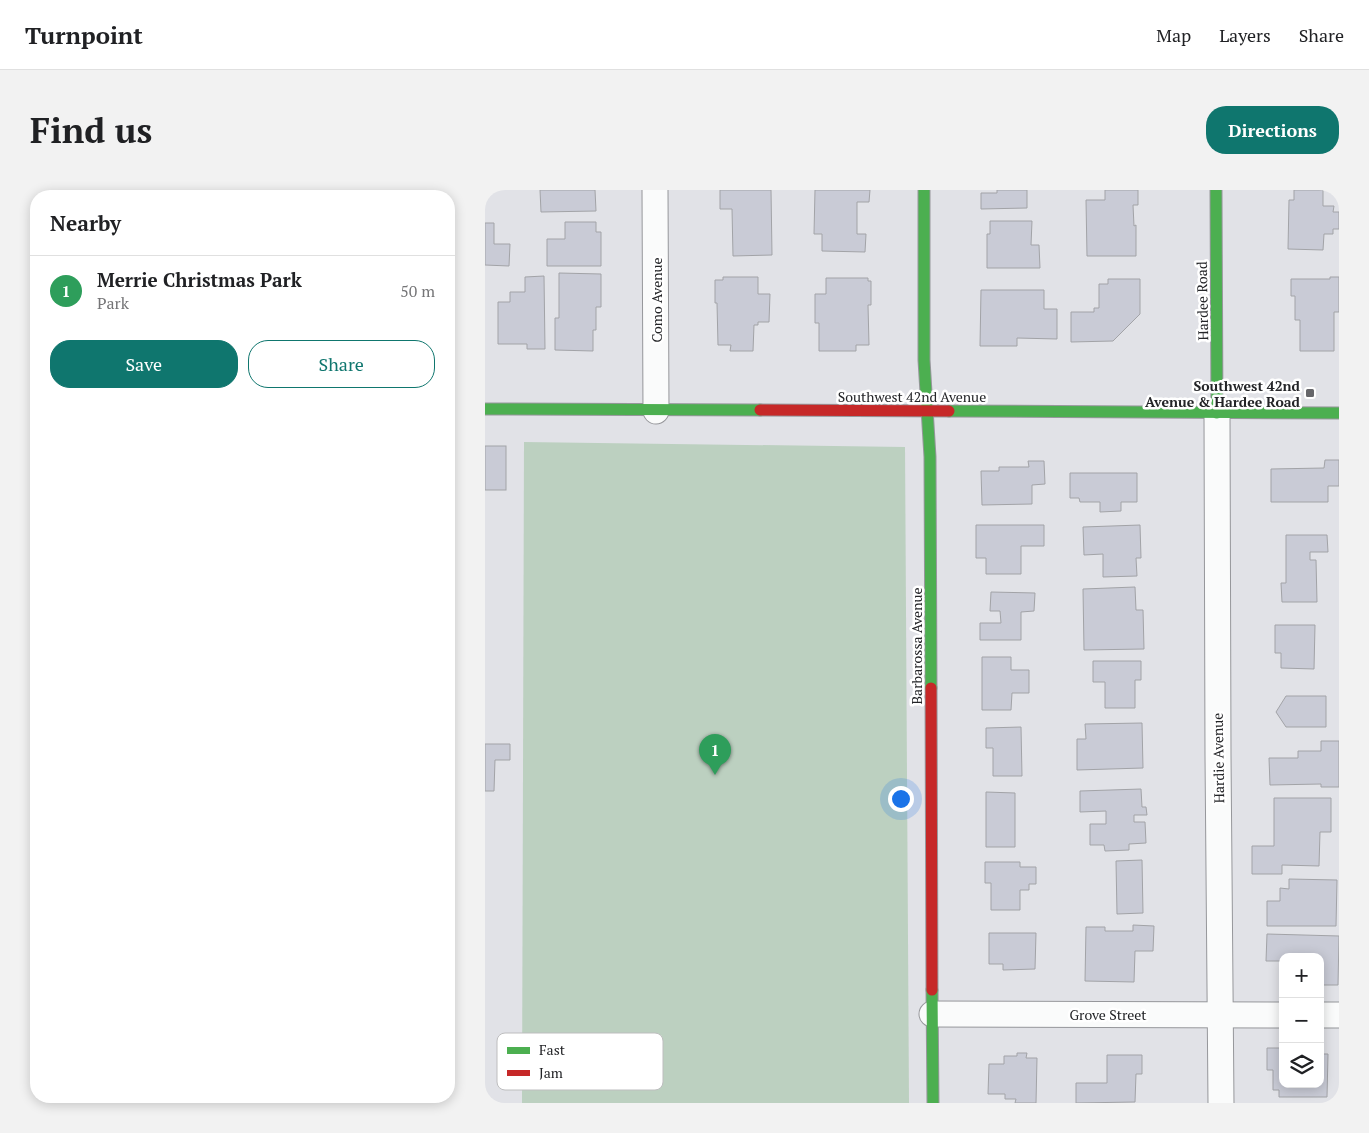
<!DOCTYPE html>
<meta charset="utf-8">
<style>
body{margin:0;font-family:"PT Serif",serif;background:#f2f2f2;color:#202124}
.controls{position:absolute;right:15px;bottom:15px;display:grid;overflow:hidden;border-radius:10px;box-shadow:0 2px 12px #0003}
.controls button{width:45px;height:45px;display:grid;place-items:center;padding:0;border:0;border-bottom:1px solid #e0e0e0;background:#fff;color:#202124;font:25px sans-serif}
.you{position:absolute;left:415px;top:608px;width:18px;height:18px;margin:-12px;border:4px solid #fff;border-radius:50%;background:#1a73e8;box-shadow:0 0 0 8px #1a73e833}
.badge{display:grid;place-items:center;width:32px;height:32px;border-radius:50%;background:#0f766e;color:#fff;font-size:16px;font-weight:700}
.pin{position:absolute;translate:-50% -41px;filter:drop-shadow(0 1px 2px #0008)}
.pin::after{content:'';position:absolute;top:26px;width:18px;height:15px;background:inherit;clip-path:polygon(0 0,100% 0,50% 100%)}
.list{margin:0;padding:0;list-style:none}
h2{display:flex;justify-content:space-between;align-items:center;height:65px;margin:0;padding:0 20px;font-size:21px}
h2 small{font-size:16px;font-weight:400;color:#757577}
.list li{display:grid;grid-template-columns:32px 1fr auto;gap:15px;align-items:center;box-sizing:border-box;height:70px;padding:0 20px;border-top:1px solid #e0e0e0}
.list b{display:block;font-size:19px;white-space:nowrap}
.list p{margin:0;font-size:16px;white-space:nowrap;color:#757577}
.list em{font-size:16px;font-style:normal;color:#757577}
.actions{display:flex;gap:10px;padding:15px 20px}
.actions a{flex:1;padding:11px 0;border:1px solid #0f766e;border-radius:20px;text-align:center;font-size:18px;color:#0f766e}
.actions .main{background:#0f766e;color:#fff}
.icon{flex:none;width:28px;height:28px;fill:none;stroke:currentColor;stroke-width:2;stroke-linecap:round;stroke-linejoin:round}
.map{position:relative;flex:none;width:854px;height:913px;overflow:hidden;border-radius:20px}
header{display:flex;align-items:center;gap:30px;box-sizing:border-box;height:70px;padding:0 25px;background:#fff;border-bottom:1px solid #e0e0e0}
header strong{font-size:24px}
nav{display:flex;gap:28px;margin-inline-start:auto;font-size:18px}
.intro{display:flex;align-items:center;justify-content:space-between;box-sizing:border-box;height:120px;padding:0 30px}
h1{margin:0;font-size:35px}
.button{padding:12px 22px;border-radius:20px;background:#0f766e;color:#fff;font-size:18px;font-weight:700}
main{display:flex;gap:30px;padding:0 30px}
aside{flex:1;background:#fff;border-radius:20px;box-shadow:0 2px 12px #0003}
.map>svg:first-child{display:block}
</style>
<header>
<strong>Turnpoint</strong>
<nav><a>Map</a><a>Layers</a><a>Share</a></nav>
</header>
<div class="intro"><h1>Find us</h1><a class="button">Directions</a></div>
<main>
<aside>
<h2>Nearby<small></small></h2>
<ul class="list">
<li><span class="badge" style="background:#2e9e5b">1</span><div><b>Merrie Christmas Park</b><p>Park</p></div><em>50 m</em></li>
</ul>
<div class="actions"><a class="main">Save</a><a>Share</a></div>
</aside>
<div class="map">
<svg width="854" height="913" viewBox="0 0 854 913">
<rect width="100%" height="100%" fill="#e1e2e7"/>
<path fill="#bcd0c0" d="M 39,252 L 420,257 L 424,913 L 37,913 Z"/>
<g fill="#c9cbd6" stroke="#a2a3a7">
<path d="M 55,0 L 110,0 L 111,21 L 56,22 Z"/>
<path d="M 235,0 L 286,0 L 287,65 L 248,66 L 247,19 L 235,19 Z"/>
<path d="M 330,0 L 385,0 L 384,12 L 372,12 L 372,44 L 381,44 L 380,62 L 337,61 L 337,44 L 329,44 Z"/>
<path d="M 512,0 L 542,0 L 542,18 L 496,19 L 496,3 L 512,3 Z"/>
<path d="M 620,0 L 653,0 L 653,15 L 648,15 L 649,36 L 651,35 L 651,66 L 602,66 L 601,10 L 620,10 Z"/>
<path d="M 809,0 L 838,0 L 838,16 L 849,16 L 848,22 L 854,22 L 854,39 L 848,39 L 848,44 L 839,44 L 838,60 L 803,59 L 804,10 L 809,10 Z"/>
<path d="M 505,31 L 547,31 L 546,55 L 554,55 L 555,78 L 502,78 L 502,44 L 505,44 Z"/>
<path d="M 80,32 L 111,32 L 111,42 L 116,42 L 116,76 L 62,76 L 62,49 L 80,49 Z"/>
<path d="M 0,33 L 9,33 L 9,54 L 25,54 L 24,76 L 0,75 Z"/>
<path d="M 74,83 L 116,84 L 116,117 L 111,117 L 111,140 L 108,140 L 108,161 L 70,160 L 70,128 L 74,128 Z"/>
<path d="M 59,86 L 60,159 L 42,159 L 42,154 L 13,154 L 13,112 L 25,112 L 25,102 L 40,102 L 40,87 Z"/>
<path d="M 238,87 L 273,87 L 273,104 L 285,104 L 284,132 L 273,132 L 273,135 L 269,135 L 268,161 L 245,161 L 246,155 L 233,155 L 232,113 L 230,113 L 230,90 L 238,90 Z"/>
<path d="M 845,87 L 854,87 L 854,122 L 849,122 L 849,161 L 815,161 L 815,130 L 810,130 L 810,106 L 806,106 L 806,89 L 845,89 Z"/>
<path d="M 341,88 L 383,88 L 383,91 L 386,91 L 386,115 L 383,115 L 384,155 L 371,155 L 371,161 L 334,161 L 334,133 L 330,133 L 330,104 L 341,104 Z"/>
<path d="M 623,89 L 655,89 L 655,124 L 628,151 L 586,152 L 586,122 L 609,122 L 609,118 L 614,118 L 614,94 L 623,94 Z"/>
<path d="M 496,100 L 559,100 L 559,119 L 572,119 L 572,149 L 532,148 L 532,156 L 495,156 Z"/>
<rect x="0" y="256" width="21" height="44"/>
<path d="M 840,270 L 854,270 L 854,296 L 843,296 L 843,312 L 786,312 L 786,279 L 839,278 Z"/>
<path d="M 543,271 L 559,271 L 560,294 L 547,295 L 547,314 L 497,315 L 496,281 L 514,281 L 514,277 L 544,277 Z"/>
<path d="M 585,283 L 652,283 L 652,312 L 636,312 L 636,321 L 615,322 L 615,312 L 595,312 L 594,308 L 585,308 Z"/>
<path d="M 491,335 L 559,335 L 559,356 L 536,356 L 536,384 L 501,384 L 501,368 L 491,368 Z"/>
<path d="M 655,335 L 656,368 L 651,368 L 652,386 L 618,387 L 618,364 L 599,365 L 598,337 Z"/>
<path d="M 801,345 L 842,345 L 843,362 L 825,362 L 825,370 L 831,370 L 832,412 L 797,412 L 796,393 L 801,393 Z"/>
<path d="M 650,397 L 651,420 L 658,420 L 659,459 L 599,460 L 598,399 Z"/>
<path d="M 506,402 L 550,403 L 549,421 L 536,422 L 536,450 L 495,450 L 495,433 L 516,433 L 515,421 L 505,421 Z"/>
<path d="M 790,435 L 830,435 L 829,479 L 796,478 L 796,463 L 790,463 Z"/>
<path d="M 497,467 L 526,467 L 526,480 L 544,480 L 544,503 L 527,503 L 526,520 L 497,520 Z"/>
<path d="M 608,471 L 656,471 L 656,490 L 650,490 L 650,518 L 620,518 L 620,492 L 608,492 Z"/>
<path d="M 801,506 L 841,506 L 841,537 L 801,537 L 791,522 Z"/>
<path d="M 657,533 L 658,578 L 592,580 L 592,549 L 601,549 L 600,534 Z"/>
<path d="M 536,537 L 537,586 L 508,586 L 508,558 L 501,558 L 501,538 Z"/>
<path d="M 836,551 L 854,551 L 854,597 L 836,597 L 836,594 L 785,595 L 784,568 L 813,568 L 813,561 L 836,561 Z"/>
<path d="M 0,554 L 25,554 L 25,570 L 10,570 L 9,601 L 0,601 Z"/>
<path d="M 656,599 L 657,617 L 661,617 L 662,625 L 649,625 L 649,632 L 660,632 L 661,653 L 644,654 L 644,660 L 620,661 L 619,655 L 605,655 L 605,634 L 621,634 L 621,621 L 595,622 L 595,601 Z"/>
<path d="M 501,602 L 530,603 L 530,657 L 501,657 Z"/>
<path d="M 789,608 L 846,608 L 846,642 L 835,642 L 834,676 L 797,675 L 797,684 L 767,684 L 767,656 L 789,656 Z"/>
<path d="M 657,670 L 658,723 L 632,724 L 631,671 Z"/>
<path d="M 500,672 L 535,672 L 535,677 L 551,677 L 551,694 L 544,694 L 544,700 L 535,700 L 535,720 L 506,720 L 506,693 L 500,693 Z"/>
<path d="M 804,689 L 852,690 L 851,736 L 782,736 L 782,711 L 795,711 L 795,698 L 804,699 Z"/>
<path d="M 648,735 L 669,736 L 668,761 L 650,761 L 649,792 L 600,791 L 601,737 L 620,737 L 620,741 L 648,741 Z"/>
<path d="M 504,743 L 551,743 L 550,779 L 518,780 L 518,774 L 504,774 Z"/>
<path d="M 782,744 L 854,746 L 853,795 L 835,795 L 835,767 L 798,767 L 798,794 L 797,794 L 798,771 L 781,771 Z"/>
<path d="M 782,858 L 798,858 L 798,894 L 835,894 L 835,864 L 843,864 L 842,907 L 794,907 L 794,900 L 788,900 L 788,880 L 782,880 Z"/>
<path d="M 532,863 L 542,863 L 541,868 L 552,868 L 551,913 L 530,913 L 531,909 L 520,909 L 520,904 L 503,904 L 504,874 L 519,874 L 519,866 L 532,866 Z"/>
<path d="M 622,865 L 657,865 L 657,884 L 651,884 L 650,912 L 591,913 L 591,893 L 622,893 Z"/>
</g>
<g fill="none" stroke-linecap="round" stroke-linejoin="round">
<g stroke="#96979b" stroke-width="27">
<g id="street">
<path d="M 170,0 L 171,221"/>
<path d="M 732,223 L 733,565 L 736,913"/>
<path d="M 447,824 L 798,825"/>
<path d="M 835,825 L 854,825"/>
</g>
</g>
<g stroke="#96979b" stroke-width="13">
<g id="fast">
<path d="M 439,0 L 439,170 L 445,267 L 446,498"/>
<path d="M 731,0 L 732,223"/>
<path d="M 0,219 L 275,220"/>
<path d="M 464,221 L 854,223"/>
<path d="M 447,800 L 448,913"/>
</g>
</g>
<g stroke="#96979b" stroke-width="13">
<g id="jam">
<path d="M 275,220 L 464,221"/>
<path d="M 446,498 L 447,800"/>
</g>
</g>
<use href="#street" stroke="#fafbfb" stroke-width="25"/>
<use href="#fast" stroke="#4caf50" stroke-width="11"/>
<use href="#jam" stroke="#c62828" stroke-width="11"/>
</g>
<rect fill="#66666a" stroke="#fff" stroke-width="2" x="820" y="198" width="10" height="10" rx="2.5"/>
<g text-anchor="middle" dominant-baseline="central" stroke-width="5" stroke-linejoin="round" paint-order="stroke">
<g font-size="14" fill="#232427" stroke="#fff">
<text transform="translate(171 110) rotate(-90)">Como Avenue</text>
<text transform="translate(717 111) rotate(-91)">Hardee Road</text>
<text x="427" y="206">Southwest 42nd Avenue</text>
<text transform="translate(431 456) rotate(-90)">Barbarossa Avenue</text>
<text transform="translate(733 568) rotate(-91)">Hardie Avenue</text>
<text x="623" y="824">Grove Street</text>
</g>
<g font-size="14" font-weight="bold" fill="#232427" stroke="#fff" text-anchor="end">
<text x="815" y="195">Southwest 42nd<tspan x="815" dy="16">Avenue &amp; Hardee Road</tspan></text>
</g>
</g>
<rect x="12" y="843" width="166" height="57" rx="8" fill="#fff" stroke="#bdbdbe" stroke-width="1"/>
<rect x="22" y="857" width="23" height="7" fill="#4caf50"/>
<rect x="22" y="880" width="23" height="6" fill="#c62828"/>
<g font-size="14" fill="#232427">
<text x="54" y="865">Fast</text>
<text x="54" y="888">Jam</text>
</g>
</svg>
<div class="controls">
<button>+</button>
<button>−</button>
<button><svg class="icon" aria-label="layers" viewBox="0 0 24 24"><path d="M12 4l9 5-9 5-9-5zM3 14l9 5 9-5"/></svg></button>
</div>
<div class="you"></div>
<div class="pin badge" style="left:230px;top:585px;background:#2e9e5b">1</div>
</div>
</main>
